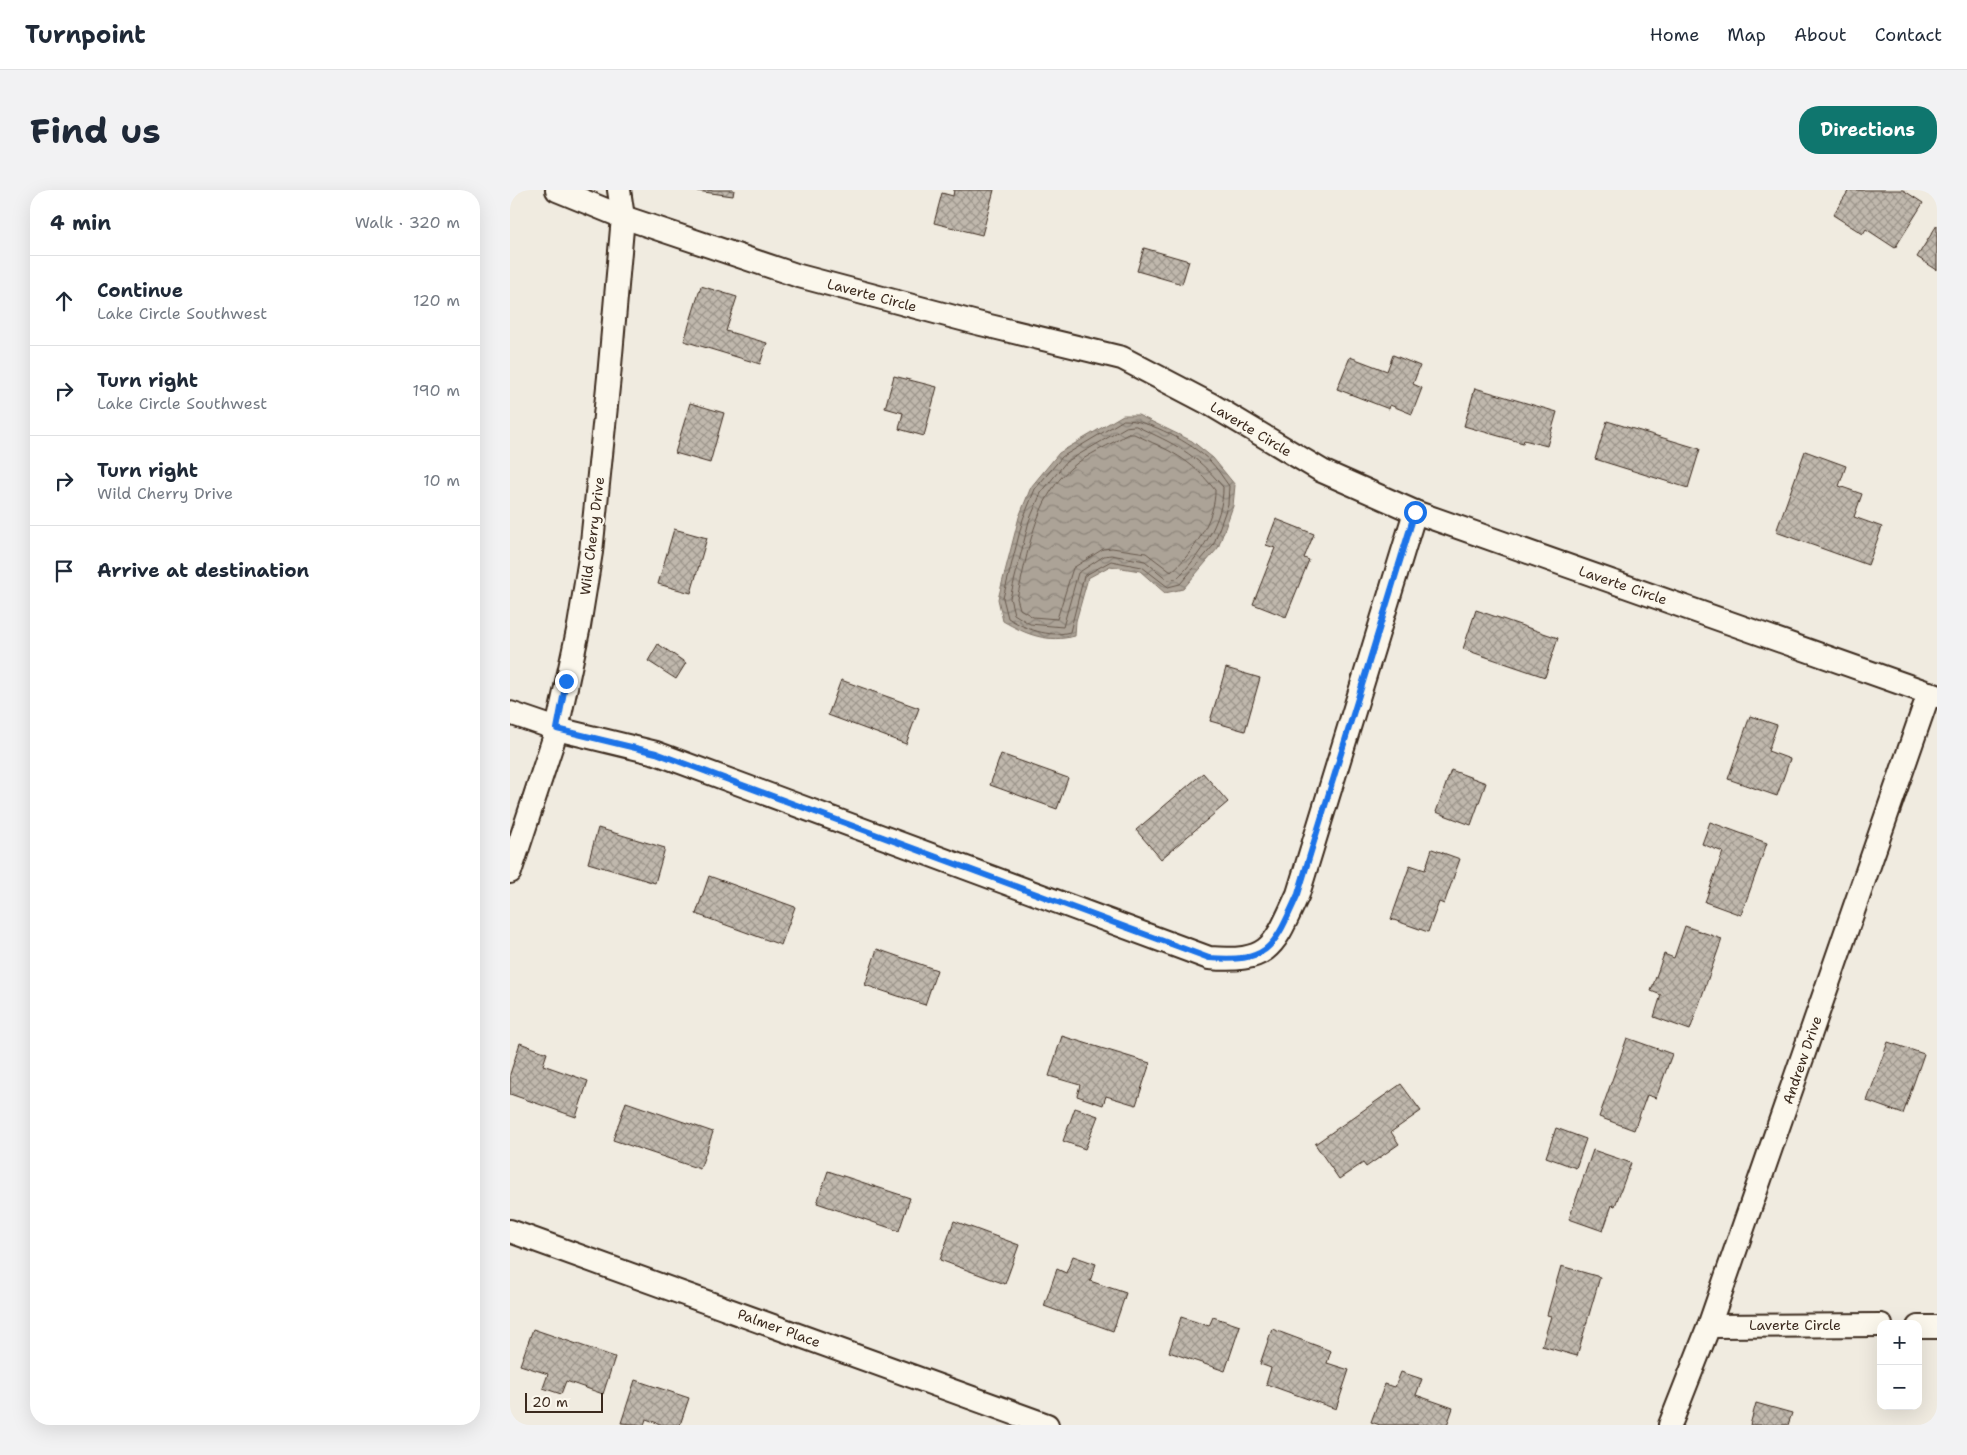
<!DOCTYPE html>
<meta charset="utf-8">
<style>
body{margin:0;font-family:"Shantell Sans",sans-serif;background:#f2f2f3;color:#1f2937}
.controls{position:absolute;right:15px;bottom:15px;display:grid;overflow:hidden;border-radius:10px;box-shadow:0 5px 20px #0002}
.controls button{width:45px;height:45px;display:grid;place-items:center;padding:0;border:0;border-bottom:1px solid #e0e1e3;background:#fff;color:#1f2937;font:25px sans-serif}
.scale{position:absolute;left:15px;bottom:12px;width:78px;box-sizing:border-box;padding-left:5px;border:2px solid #3b2a1e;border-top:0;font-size:14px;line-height:18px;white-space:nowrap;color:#3b2a1e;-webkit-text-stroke:4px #fbf7ec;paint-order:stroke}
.stop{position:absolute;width:15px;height:15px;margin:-11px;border:4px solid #1a73e8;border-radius:50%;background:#fff}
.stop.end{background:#1a73e8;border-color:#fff;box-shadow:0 1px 5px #0008}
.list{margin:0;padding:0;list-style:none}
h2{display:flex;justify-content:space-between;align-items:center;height:65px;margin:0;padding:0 20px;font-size:21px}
h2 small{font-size:16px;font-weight:400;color:#747a83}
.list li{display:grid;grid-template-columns:32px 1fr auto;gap:15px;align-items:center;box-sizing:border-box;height:90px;padding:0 20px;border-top:1px solid #e0e1e3}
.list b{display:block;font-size:19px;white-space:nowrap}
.list p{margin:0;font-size:16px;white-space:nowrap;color:#747a83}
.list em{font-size:16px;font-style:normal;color:#747a83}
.icon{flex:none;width:28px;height:28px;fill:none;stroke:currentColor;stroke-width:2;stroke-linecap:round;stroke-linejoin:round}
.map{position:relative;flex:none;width:1427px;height:1235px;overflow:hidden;border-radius:20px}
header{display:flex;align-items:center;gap:30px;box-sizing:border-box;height:70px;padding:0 25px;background:#fff;border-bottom:1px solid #e0e1e3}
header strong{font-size:24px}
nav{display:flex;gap:28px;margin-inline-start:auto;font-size:18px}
.intro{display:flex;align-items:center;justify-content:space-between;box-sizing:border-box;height:120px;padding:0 30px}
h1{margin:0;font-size:35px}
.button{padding:12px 22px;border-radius:20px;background:#0f766e;color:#fff;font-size:18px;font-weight:700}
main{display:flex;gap:30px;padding:0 30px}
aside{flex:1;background:#fff;border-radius:20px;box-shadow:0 5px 20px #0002}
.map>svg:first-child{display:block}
</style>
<header>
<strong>Turnpoint</strong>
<nav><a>Home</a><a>Map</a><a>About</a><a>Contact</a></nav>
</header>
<div class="intro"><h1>Find us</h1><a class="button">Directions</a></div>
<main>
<aside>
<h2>4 min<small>Walk · 320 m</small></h2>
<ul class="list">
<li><svg class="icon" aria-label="ahead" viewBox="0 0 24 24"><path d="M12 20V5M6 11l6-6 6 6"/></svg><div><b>Continue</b><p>Lake Circle Southwest</p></div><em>120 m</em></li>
<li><svg class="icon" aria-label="right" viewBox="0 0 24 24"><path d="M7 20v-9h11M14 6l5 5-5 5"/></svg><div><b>Turn right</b><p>Lake Circle Southwest</p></div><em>190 m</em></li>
<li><svg class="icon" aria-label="right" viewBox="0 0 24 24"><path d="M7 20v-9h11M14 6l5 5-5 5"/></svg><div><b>Turn right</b><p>Wild Cherry Drive</p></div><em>10 m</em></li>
<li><svg class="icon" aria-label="arrive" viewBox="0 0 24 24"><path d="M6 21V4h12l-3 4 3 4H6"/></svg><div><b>Arrive at destination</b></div></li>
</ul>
</aside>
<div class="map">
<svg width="1427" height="1235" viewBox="0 0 1427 1235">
<defs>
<pattern id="water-waves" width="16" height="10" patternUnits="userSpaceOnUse" patternTransform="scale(1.25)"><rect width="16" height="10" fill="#aca397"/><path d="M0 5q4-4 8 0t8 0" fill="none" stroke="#8d857b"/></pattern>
<pattern id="building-cross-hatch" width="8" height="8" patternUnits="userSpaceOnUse" patternTransform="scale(1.25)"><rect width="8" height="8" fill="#c0b8ad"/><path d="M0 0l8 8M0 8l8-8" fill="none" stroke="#9d968c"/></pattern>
</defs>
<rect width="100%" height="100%" fill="#f0ebe0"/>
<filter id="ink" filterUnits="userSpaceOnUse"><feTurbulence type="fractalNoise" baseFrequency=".02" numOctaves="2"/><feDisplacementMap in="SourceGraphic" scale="10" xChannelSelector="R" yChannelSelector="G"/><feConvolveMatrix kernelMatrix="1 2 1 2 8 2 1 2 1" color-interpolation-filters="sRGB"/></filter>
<g filter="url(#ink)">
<path fill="url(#water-waves)" stroke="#7f7367" d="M 613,225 L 628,225 L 682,251 L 703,268 L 725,295 L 723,316 L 708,358 L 673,399 L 655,403 L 630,381 L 600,376 L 578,388 L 566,431 L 565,446 C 538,453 517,445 493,431 L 488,409 L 509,327 L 521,297 L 549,263 Z"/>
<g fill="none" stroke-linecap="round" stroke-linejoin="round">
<g stroke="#685a4e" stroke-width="1">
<path d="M 614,230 C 638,229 683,254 700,271 C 707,278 713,288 719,296 L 718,314 L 703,356 L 670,394 L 658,397 L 632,377 L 601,371 L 574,386 L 560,442 C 539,448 515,439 498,428 L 493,408 L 513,329 L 525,299 L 552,267 Z"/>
<path d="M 626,236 C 666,255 684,262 713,297 C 714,330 689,368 666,389 L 658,390 L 635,371 L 601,365 L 594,366 L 568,383 L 553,437 L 520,434 L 504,424 L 500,408 L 519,331 L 531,303 L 556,272 L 616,237 Z"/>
<path d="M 618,244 L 624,244 C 660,261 680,268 705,300 C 706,328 682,365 661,382 L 636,363 L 602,358 L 593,359 L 563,378 L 547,429 L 523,427 L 510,419 L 507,408 C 518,364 524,309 561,278 C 577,264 600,255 618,244 Z"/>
</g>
</g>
<g fill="url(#building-cross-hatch)" stroke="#3b2a1e">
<path d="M 179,0 L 224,0 L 223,6 Z"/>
<path d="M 444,0 L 484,0 L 472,45 L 424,33 L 432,3 L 443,6 Z"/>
<path d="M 1339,0 L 1393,0 L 1413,13 L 1385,58 L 1356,39 L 1353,44 L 1323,25 Z"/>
<path d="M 1427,35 L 1427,80 L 1407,67 Z"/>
<path d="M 634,58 L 679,71 L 672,94 L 627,81 Z"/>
<path d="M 191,96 L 227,107 L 216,141 L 257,153 L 250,174 L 174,151 Z"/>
<path d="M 883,165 L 910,176 L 903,194 L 912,198 L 902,224 L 880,215 L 879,219 L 827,199 L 840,167 L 877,181 Z"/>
<path d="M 384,186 L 427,197 L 414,246 L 389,239 L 393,223 L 375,218 Z"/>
<path d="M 965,198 L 1047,222 L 1037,256 L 1014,250 L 1013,253 L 954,236 Z"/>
<path d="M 180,213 L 214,223 L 200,273 L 165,263 Z"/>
<path d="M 1097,231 L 1190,259 L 1178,298 L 1085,269 Z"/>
<path d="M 1295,261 L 1336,276 L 1329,296 L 1352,304 L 1344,327 L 1372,337 L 1358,375 L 1266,342 Z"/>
<path d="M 766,329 L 804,344 L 794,368 L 799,370 L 776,427 L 743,414 L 765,358 L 756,355 Z"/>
<path d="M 164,339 L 197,348 L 181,403 L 148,394 Z"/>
<path d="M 966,420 L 1048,448 L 1035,487 L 953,459 Z"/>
<path d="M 148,454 L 176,473 L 166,489 L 138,471 Z"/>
<path d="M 716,478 L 750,488 L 735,541 L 700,531 Z"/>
<path d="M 331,490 L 409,518 L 396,554 L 318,525 Z"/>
<path d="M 1240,526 L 1267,535 L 1258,561 L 1280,569 L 1267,606 L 1218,589 Z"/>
<path d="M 491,564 L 558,588 L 547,619 L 480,595 Z"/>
<path d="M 941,580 L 976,593 L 961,635 L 926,622 Z"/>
<path d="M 693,583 L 718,612 L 651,669 L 626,640 Z"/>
<path d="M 1200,632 L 1257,653 L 1231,725 L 1195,712 L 1213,662 L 1192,654 Z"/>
<path d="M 88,638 L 155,658 L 145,693 L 78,673 Z"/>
<path d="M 922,659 L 950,669 L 934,714 L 929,712 L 918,742 L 881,729 L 900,675 L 915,680 Z"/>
<path d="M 199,686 L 285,717 L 271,755 L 186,724 Z"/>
<path d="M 1175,736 L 1212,749 L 1180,840 L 1144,827 L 1151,805 L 1141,801 L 1154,764 L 1164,768 Z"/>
<path d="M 367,759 L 427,780 L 415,815 L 355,795 Z"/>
<path d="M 552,846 L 640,873 L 626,915 L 596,906 L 593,915 L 567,906 L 570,895 L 539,886 Z"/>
<path d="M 1117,848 L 1162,864 L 1146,908 L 1137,905 L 1124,940 L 1089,927 Z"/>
<path d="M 1378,852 L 1414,864 L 1393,924 L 1357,911 Z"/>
<path d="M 10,853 L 37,863 L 33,875 L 78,891 L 66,927 L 0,904 L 0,884 Z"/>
<path d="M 891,894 L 911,921 L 881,942 L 889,954 L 856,977 L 853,973 L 829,989 L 805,954 Z"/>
<path d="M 116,912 L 203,942 L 190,979 L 103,950 Z"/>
<path d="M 565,918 L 588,926 L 575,959 L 553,951 Z"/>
<path d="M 1046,938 L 1076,949 L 1066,978 L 1036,967 Z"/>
<path d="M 1083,960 L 1121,973 L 1105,1016 L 1102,1015 L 1093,1041 L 1059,1029 Z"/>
<path d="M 318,981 L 400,1008 L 389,1041 L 307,1013 Z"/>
<path d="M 444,1031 L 509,1055 L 495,1094 L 430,1070 Z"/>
<path d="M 563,1066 L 586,1074 L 580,1091 L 616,1103 L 603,1141 L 534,1116 L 547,1079 L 556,1083 Z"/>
<path d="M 1051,1076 L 1090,1087 L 1067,1166 L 1032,1156 L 1041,1126 L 1037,1125 Z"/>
<path d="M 671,1127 L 699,1136 L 703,1127 L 730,1136 L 715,1181 L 659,1162 Z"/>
<path d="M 23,1139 L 105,1167 L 93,1204 L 56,1191 L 51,1204 L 33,1198 L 38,1184 L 10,1175 Z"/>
<path d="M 762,1139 L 821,1161 L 817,1173 L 839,1180 L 826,1219 L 756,1194 L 761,1178 L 750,1174 Z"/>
<path d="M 891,1182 L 912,1189 L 906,1205 L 943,1218 L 937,1235 L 870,1235 L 861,1232 L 875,1194 L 885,1197 Z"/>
<path d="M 125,1190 L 179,1208 L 170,1235 L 153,1235 L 136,1229 L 134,1235 L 111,1233 Z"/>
<path d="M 1246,1213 L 1282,1223 L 1278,1235 L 1240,1235 Z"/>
</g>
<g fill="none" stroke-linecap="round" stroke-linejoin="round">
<g stroke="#3b2a1e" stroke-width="26">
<g id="minor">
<path d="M 47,0 L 113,27 L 289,86 L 463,132 L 612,168 L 700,214 L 812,281 L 905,322 L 1427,506"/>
<path d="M 0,523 L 47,539 L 146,563 L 699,768 C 761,773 764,756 788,704 L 905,322"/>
<path d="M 0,682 L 47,539 L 69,436 L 81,362 L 99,187 L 113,27 L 109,0"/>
<path d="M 0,1041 L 537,1235"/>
<path d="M 1199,1136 L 1371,1135"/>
<path d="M 1408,1137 L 1427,1137"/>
<path d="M 1160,1235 L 1199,1136 L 1419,503"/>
</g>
</g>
<use href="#minor" stroke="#fbf7ec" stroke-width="22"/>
</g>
</g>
<g fill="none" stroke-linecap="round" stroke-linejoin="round" filter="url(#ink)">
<path stroke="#1a73e8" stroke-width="6" d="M 56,491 L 47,539 L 146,563 L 699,768 C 761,773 764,756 788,704 L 905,322"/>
</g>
<g text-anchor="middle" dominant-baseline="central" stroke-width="4.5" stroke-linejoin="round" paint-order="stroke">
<g font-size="14" fill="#3b2a1e" stroke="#fbf7ec">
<text transform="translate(362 105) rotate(15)">Laverte Circle</text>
<text transform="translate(741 239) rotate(31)">Laverte Circle</text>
<text transform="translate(82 346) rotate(-83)">Wild Cherry Drive</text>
<text transform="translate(1113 395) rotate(19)">Laverte Circle</text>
<text transform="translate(1292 870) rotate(-71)">Andrew Drive</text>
<text x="1285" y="1135">Laverte Circle</text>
<text transform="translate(269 1138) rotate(20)">Palmer Place</text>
</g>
</g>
</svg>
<div class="controls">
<button>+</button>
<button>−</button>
</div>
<div class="scale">20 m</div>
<div class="stop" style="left:905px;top:322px"></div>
<div class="stop end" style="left:56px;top:491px"></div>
</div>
</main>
